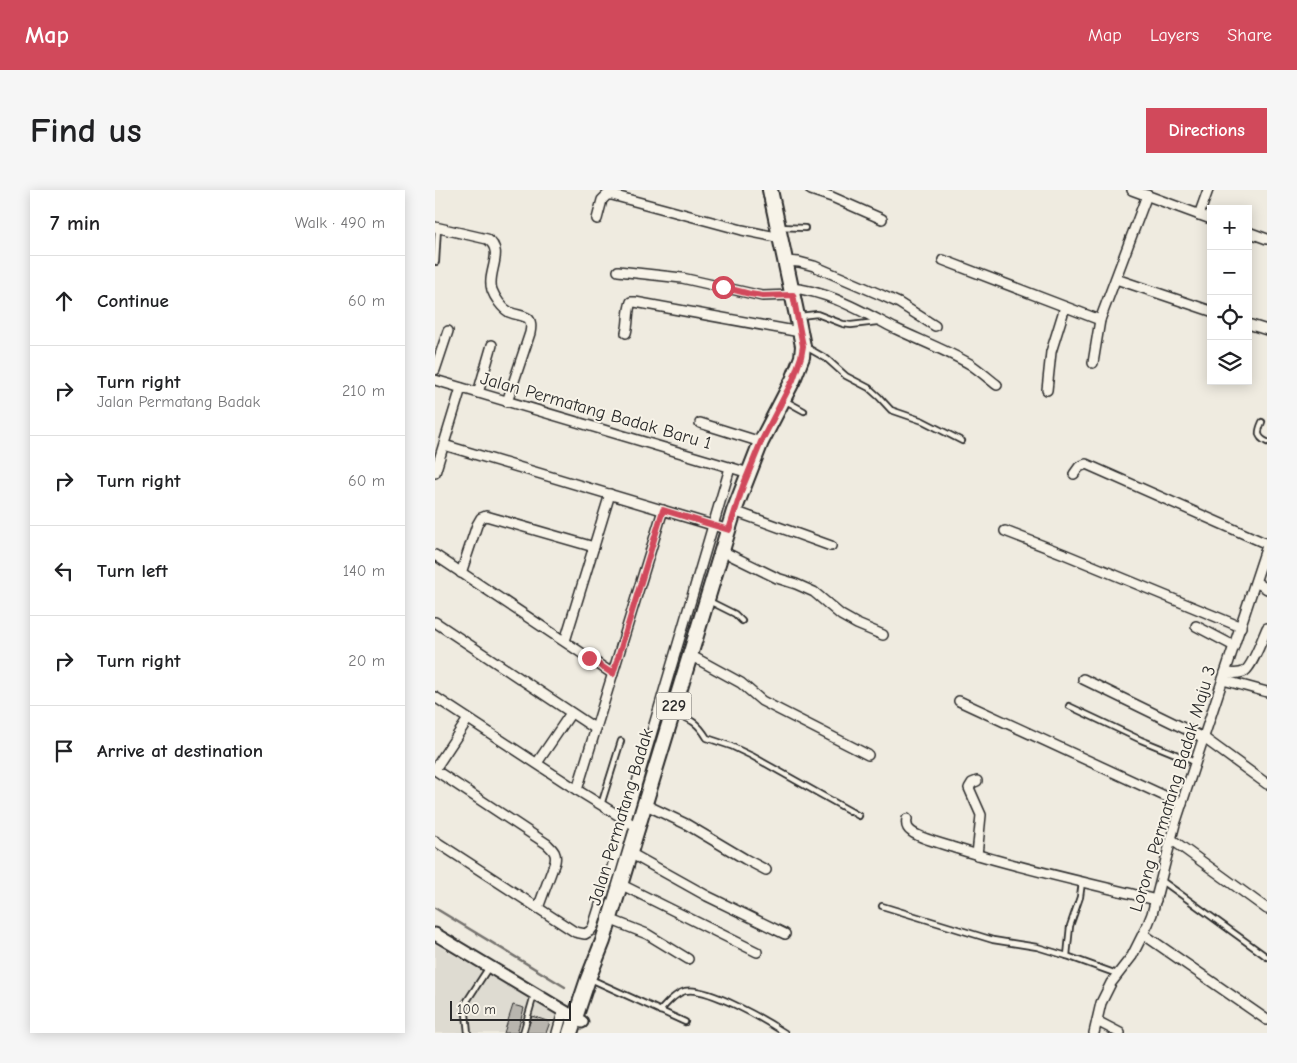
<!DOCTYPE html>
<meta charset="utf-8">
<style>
body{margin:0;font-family:"Comic Neue",sans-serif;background:#f6f6f6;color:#202124}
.controls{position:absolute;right:15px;top:15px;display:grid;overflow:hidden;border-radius:0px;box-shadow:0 2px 12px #0003}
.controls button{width:45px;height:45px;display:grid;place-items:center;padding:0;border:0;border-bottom:1px solid #e0e0e0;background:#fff;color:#202124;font:25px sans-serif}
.scale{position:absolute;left:15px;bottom:12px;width:121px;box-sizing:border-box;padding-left:5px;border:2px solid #2b2b2b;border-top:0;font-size:14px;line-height:18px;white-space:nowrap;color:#2b2b2b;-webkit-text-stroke:4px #f7f3e8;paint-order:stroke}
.stop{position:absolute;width:15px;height:15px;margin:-11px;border:4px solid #d1495b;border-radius:50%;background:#fff}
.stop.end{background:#d1495b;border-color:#fff;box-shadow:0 1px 5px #0008}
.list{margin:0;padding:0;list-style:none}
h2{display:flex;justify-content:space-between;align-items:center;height:65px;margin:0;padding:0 20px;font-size:21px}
h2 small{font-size:16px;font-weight:400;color:#757577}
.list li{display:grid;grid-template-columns:32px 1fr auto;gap:15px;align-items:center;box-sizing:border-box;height:90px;padding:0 20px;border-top:1px solid #e0e0e0}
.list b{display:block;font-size:19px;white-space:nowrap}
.list p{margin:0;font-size:16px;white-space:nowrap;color:#757577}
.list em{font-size:16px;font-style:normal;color:#757577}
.icon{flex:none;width:28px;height:28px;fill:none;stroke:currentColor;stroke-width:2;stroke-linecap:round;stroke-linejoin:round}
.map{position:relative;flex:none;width:832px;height:843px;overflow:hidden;border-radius:0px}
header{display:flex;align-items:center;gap:30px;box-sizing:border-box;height:70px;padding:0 25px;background:#d1495b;color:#fff}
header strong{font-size:24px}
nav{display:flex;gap:28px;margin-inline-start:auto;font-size:18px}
.intro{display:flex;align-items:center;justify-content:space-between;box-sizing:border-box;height:120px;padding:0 30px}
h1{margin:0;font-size:35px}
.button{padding:12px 22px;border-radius:0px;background:#d1495b;color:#fff;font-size:18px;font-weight:700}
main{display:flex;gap:30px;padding:0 30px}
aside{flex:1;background:#fff;border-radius:0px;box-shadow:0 2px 12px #0003}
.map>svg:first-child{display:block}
</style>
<header>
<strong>Map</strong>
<nav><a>Map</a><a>Layers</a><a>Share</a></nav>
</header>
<div class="intro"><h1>Find us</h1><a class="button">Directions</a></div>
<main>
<aside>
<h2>7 min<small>Walk · 490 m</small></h2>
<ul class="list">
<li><svg class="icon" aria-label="ahead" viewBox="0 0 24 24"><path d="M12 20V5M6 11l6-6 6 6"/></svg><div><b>Continue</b></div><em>60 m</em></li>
<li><svg class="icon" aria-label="right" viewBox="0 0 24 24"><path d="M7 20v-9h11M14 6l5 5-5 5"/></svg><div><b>Turn right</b><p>Jalan Permatang Badak</p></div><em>210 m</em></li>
<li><svg class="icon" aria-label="right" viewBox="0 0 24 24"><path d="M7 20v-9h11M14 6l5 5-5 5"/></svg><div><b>Turn right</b></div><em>60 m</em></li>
<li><svg class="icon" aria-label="left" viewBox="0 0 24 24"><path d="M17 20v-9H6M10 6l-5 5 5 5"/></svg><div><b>Turn left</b></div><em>140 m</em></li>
<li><svg class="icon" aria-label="right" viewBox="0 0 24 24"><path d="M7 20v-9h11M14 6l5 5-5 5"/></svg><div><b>Turn right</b></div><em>20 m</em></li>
<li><svg class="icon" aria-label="arrive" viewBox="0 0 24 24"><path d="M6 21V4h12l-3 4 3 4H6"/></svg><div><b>Arrive at destination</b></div></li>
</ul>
</aside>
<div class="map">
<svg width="832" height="843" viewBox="0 0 832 843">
<rect width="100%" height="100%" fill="#efebe0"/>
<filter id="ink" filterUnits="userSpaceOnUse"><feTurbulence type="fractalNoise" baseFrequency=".02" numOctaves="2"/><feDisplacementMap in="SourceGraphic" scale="10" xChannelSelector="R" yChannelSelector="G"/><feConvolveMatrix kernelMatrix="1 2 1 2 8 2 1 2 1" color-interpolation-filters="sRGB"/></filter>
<g filter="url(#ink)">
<path fill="#dedbd1" d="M 0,754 L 124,825 L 118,843 L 0,843 Z"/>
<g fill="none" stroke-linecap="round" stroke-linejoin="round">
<path stroke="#74726e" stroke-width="2.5" d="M 0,718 L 130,797"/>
</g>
<g fill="#b8b5ae" stroke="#2b2b2b">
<path d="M 78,815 L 89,818 L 82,843 L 69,843 Z"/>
<path d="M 97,826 L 115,832 L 111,843 L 91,843 Z"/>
</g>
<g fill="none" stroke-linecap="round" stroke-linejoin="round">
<g stroke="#2b2b2b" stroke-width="8">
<g id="service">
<path d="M 344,37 L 370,38"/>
<path d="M 1,72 L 3,37"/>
<path d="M 365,126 L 382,124 L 408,134 L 416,135 L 442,132"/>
<path d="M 371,157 L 392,169 L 411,186 L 434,198 L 444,207 L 456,220 L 488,231 L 527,251"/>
<path d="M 349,210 L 369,221"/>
<path d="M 827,232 C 823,241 821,247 832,252"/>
<path d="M 274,411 L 300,424 L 307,431"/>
<path d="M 634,516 L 706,550 L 760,572"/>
<path d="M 240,524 C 256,529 263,533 272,548 L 296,556 L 317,566 L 424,626"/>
<path d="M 166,615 L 186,551"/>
<path d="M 726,690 L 832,767"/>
<path d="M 447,716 L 558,750 L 602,757 L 632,766 L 682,784"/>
<path d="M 632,766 L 635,736 L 645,707 L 647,692"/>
<path d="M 160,791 L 250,832"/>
<path d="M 225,821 C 232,813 240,804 250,801 C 272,796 330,830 350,843"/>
<path d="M 33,843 L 30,814 L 54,777"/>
<path d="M 88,843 L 99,805"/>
</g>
</g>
<g stroke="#2b2b2b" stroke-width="12">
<g id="minor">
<path d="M 376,0 L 397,7 L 447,29"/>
<path d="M 697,0 L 776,29"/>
<path d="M 764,25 L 773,0"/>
<path d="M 162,29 L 167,10 L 172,5 L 177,5 L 307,40 L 346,48"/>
<path d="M 0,37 L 52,49 C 71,61 51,83 57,100 C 60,108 67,118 74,122 C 88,128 99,123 95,143 L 72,212"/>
<path d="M 813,42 L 832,49"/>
<path d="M 508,70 L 665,130"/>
<path d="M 350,71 L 364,72 L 379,76 L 444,104 L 464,113 L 500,136"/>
<path d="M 183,81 L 247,88 L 327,106 L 358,105"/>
<path d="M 681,89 L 776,121"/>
<path d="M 356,98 C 393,101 426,121 459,138 C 484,150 511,160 535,174 C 544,180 553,188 562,195"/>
<path d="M 813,134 L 832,140"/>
<path d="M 191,143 C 194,133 192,122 196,112 L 200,112 L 365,142"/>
<path d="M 658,173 L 665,130 L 712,5"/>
<path d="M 0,180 L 13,141"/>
<path d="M 0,190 L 314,283"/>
<path d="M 612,200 L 616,162 L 630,117"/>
<path d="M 43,203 L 57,155"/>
<path d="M 265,233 L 326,252"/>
<path d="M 9,255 L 294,340"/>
<path d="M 0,283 L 26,198"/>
<path d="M 639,284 L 644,277 L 651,274 L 832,354"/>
<path d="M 299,321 L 396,356"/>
<path d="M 570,341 L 629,364 L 806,437"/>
<path d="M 287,361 L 342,388 L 361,394 L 379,402 L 406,425 L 422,434 L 448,445"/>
<path d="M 0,365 L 178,484"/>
<path d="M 26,383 L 42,335 L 46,328 L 51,326 L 159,357"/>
<path d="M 821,392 L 832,399"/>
<path d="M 0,432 L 161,539"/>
<path d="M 761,436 L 799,456"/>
<path d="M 130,451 L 175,304"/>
<path d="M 255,465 L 306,493 L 327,511 L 433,565"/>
<path d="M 790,483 C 797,483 804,485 810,481 C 818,475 828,447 832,438"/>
<path d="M 648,489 L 769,548 L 832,594"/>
<path d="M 788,490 L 832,502"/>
<path d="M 0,507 L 142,600 L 202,637"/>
<path d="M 524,511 L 747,614"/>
<path d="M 102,573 L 136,523"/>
<path d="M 0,579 L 33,529"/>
<path d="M 0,580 L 112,654 C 118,660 122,663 120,672 L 103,718"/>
<path d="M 542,591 L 537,593 L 534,598 L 546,625 L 542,665"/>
<path d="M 142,600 L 228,320"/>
<path d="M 209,614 L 251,634 L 310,669 L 331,680"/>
<path d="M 472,629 C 471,634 472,639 477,642 C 486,649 509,654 520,658 C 586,679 654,693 721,710"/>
<path d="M 736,649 L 832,719"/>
<path d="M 0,651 L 140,742 L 150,744 L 155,741 L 158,737 L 177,677 L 295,278"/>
<path d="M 195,663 L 272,706 L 350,744"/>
<path d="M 185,694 L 322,762"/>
<path d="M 174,729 L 212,744 L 253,769"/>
<path d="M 708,744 L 832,830"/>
<path d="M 662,831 L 685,843"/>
<path d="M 122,843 L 128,822"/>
<path d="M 659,843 L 666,813 L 676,793 L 697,766 L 713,734 L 717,724 L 740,634 L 832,356"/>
</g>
</g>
<g stroke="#2b2b2b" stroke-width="15">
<path id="tertiary" d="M 0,744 L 147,832"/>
</g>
<g stroke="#2b2b2b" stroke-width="18">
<path id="primary" d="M 135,843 L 153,789 L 168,751 L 299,321 L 326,252 L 358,190 L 367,167 L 368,156 L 362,126 L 335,0"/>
</g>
<use href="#service" stroke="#f7f3e8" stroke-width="4.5"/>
<use href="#minor" stroke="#f7f3e8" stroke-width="9"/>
<use href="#tertiary" stroke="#f7f3e8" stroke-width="11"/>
<use href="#primary" stroke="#f7f3e8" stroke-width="14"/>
</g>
</g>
<g fill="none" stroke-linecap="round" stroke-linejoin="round" filter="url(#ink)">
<path stroke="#d1495b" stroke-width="6" d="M 154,468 L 178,484 L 228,320 L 294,340 L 308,296 L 326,252 L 358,190 L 366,167 L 368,156 L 358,105 L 328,106 L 315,104 L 288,97"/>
</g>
<g text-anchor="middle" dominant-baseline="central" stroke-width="4" stroke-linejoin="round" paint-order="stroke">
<rect fill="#f7f3e8" stroke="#686764" stroke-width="1" x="221.5" y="502.5" width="35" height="27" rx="4"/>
<g font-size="16" font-weight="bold" fill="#2b2b2b">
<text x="239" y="516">229</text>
</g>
<g font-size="18" fill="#2b2b2b" stroke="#f7f3e8">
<text transform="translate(161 221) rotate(16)">Jalan Permatang Badak Baru 1</text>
<text transform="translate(738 599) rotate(-73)">Lorong Permatang Badak Maju 3</text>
<text transform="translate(186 627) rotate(-73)">Jalan Permatang Badak</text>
</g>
</g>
</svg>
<div class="controls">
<button>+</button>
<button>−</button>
<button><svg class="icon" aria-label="locate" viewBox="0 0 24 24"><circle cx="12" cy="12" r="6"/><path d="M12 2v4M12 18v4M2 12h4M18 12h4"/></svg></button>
<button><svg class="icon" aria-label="layers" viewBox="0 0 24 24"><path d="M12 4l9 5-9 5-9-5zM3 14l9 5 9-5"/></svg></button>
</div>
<div class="scale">100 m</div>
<div class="stop" style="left:288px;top:97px"></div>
<div class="stop end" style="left:154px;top:468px"></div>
</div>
</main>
